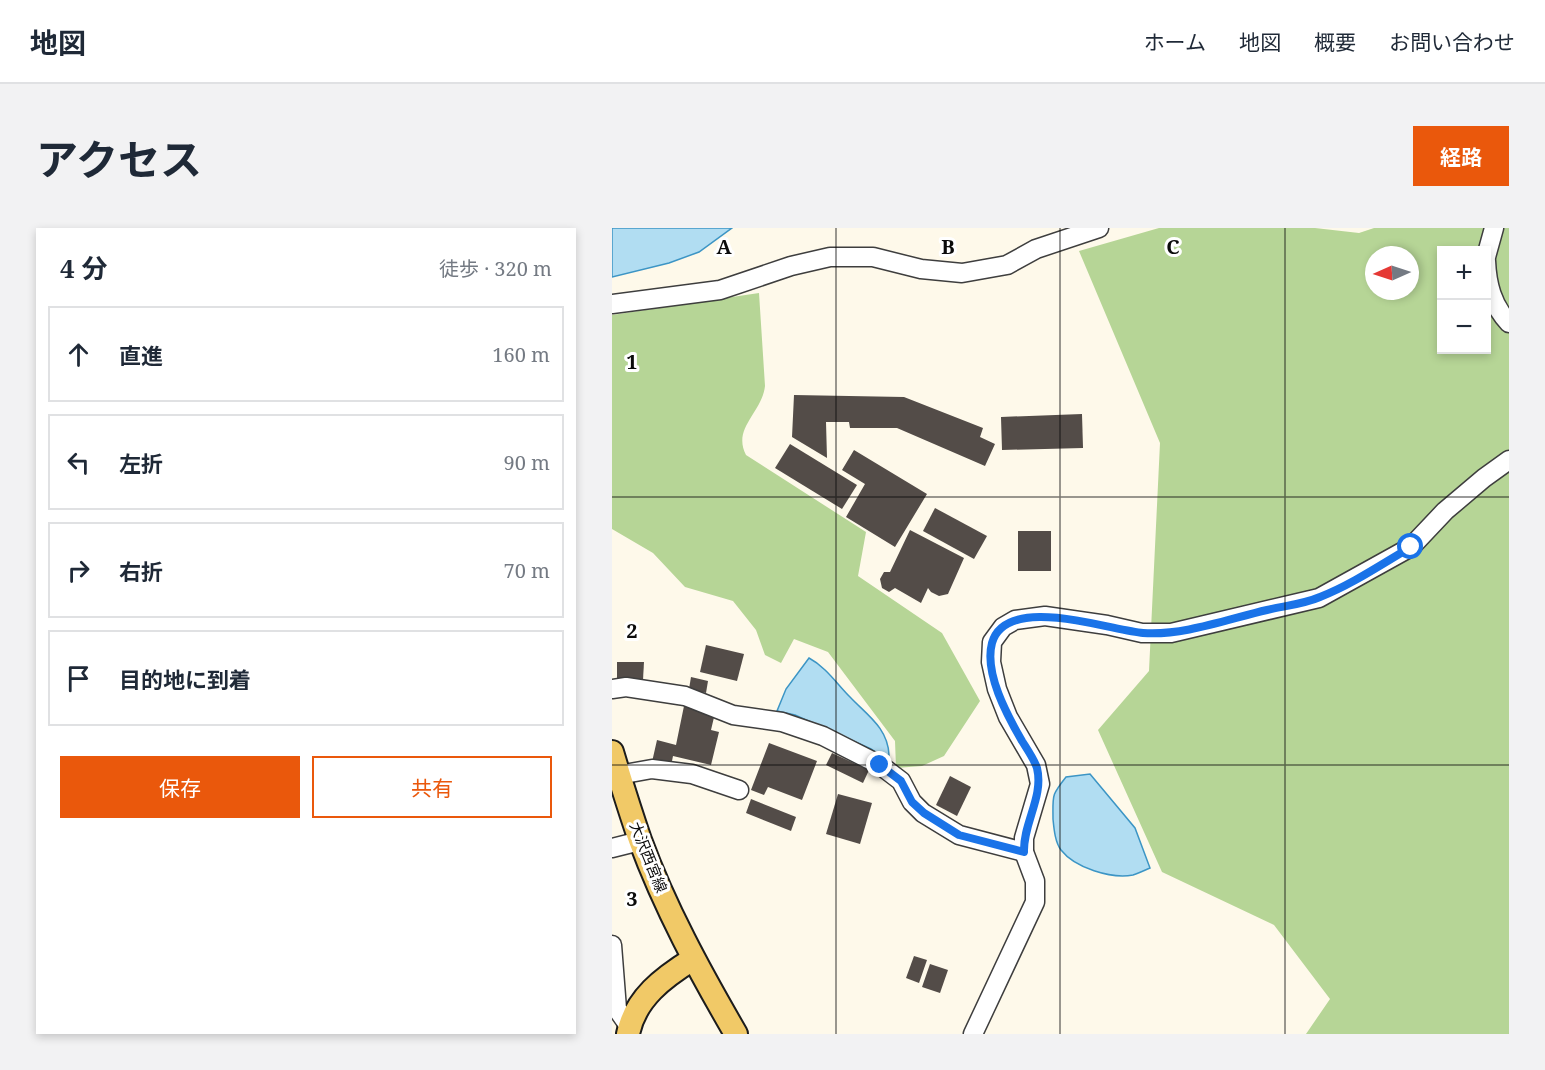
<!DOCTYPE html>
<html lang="ja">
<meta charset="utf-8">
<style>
body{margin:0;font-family:"Noto Serif","Noto Sans JP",serif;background:#f2f2f3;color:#1f2937}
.controls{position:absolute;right:18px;top:18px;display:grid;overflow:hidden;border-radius:0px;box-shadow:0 3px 9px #0003}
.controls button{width:54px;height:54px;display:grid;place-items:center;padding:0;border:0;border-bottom:2px solid #e0e1e3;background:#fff;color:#1f2937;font:30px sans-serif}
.compass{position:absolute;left:753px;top:18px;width:54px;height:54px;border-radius:50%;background:#fff;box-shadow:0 3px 9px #0003;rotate:267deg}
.stop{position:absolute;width:18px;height:18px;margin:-14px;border:4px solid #1a73e8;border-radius:50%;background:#fff}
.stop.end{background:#1a73e8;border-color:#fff;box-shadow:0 2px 6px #0008}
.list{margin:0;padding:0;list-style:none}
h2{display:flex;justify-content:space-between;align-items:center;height:78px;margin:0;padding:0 24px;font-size:26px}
h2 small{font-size:20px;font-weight:400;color:#747a83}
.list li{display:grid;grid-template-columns:39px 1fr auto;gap:18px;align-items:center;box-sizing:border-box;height:96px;margin:0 12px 12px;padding:0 12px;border:2px solid #e0e1e3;border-radius:0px}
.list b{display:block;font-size:22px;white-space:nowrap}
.list em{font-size:20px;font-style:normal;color:#747a83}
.actions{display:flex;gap:12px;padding:18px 24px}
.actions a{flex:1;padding:14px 0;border:2px solid #ea580c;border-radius:0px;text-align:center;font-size:21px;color:#ea580c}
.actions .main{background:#ea580c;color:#fff}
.icon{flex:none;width:33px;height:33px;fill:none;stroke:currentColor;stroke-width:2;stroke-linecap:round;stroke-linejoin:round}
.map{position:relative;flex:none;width:897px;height:806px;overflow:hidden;border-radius:0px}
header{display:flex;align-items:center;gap:36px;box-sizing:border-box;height:84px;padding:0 30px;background:#fff;border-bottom:2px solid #e0e1e3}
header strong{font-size:28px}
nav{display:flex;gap:33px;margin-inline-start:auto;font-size:21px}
.intro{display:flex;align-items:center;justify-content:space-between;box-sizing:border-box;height:144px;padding:0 36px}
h1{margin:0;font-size:42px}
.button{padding:15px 27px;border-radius:0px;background:#ea580c;color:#fff;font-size:21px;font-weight:700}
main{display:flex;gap:36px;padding:0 36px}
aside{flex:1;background:#fff;border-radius:0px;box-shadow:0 3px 9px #0003}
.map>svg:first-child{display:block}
</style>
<header>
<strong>地図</strong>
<nav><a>ホーム</a><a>地図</a><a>概要</a><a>お問い合わせ</a></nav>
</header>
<div class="intro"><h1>アクセス</h1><a class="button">経路</a></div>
<main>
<aside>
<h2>4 分<small>徒歩 · 320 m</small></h2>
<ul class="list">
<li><svg class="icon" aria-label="ahead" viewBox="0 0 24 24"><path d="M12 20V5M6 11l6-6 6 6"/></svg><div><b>直進</b></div><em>160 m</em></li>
<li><svg class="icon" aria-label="left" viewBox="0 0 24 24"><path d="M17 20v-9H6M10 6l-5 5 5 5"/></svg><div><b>左折</b></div><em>90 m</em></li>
<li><svg class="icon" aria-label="right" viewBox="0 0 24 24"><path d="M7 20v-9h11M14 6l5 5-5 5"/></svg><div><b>右折</b></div><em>70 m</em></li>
<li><svg class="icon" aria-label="arrive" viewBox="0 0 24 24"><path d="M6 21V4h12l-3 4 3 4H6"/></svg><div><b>目的地に到着</b></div></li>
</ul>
<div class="actions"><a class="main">保存</a><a>共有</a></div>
</aside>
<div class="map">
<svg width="897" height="806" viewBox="0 0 897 806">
<rect width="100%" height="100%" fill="#fef9ea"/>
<g fill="#b6d596" fill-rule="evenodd">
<path d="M 547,0 L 703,0 L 747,5 L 762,0 L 897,0 L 897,806 L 694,806 L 718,771 L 662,697 L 550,644 L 486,502 L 537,443 L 548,215 L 467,23 ZM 830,22 L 874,22 L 874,122 L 830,122 ZM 762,27 L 798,27 L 798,63 L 762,63 Z"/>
<path d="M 147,65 L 153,158 C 150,185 120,200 134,227 L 254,304 L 246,348 L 330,405 L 368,473 L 332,528 L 310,538 L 284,540 L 283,513 L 216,424 L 182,411 L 169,435 L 153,427 L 144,402 L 121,373 L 73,359 L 41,325 L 0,301 L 0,87 Z"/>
</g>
<g fill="#b1ddf2" stroke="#3c95c5" stroke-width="1.5">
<path d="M 0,0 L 120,0 L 87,24 L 57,35 L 0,49 Z"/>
<path d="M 197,430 C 214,439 225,456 238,469 C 255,487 276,500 277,527 L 268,527 L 259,521 L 183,487 L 165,483 L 174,461 Z"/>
<path d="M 478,546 L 523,600 L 538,640 C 533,642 527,645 521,647 C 499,651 463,640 449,622 C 443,614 442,601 441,591 C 441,567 439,568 454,549 Z"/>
</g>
<g fill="#534c48">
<path d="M 182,167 L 292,169 L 371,200 L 368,209 L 383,216 L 373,238 L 285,200 L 238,200 L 237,194 L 214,194 L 215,230 L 180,209 Z"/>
<path d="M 470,186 L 471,220 L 390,222 L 389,189 Z"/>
<path d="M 178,216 L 245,257 L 230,281 L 163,240 Z"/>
<path d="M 242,222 L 315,266 L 283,319 L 234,289 L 253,256 L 230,242 Z"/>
<path d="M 323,280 L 375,308 L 362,331 L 311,303 Z"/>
<path d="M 298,302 L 352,330 L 336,366 L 327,368 L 319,364 L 316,360 L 309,375 L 283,360 L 277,364 L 270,360 L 268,351 L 272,344 L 278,344 Z"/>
<rect x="406" y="303" width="33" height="40"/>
<path d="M 94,417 L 132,426 L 125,453 L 88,444 Z"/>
<path d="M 5,434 L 32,434 L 31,452 L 5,452 Z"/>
<path d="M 79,449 L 96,453 L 94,465 L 77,461 Z"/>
<path d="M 72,478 L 103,485 L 99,502 L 107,504 L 99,537 L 61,528 L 59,538 L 40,534 L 45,512 L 64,517 Z"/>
<path d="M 157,515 L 205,533 L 190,572 L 156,559 L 152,567 L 139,562 Z"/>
<path d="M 220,525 L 257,542 L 251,555 L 214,537 Z"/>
<path d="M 338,548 L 359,559 L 345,588 L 324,577 Z"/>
<path d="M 226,566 L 260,575 L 248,616 L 214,606 Z"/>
<path d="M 139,571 L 184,589 L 179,603 L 134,585 Z"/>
<path d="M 302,728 L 315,732 L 307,755 L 294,750 Z"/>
<path d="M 318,736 L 336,742 L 328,765 L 310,759 Z"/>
</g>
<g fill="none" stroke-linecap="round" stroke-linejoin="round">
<g stroke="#3e3e3e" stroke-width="21">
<g id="minor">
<path d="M 874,29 L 882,0"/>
<path d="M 874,33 C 875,56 880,77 897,95"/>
<path d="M 0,76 L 108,62 L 179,38 L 218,29 L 261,29 L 309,41 L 350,45 L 395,37 L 424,21 L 487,0"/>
<path d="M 0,461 L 14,459 L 73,468 L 121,487 L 170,494 L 211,508 L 268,537 L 289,553 L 300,574 L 311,585 L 347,607 L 412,624"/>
<path d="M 7,547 L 40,541 L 80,546 L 127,562"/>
<path d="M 0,620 L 28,613"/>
<path d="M 0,717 L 5,781 L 17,798"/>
<path d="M 361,806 L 423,674 L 423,653 L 412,624 L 412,610 L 428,556 L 424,537 L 396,489 L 385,461 L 379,434 L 380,414 L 391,399 L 403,392 L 433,388 L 495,397 L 530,405 L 559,405 L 707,370 L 799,319 L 833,283 L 872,250 L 897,232"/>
</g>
</g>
<g stroke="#1c1c1c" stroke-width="26">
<g id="major">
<path d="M 0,524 C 9,554 18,583 28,612 C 53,680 88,744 124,806"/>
<path d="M 16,806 C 23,770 52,749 81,731"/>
</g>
</g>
<use href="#minor" stroke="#fff" stroke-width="18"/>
<use href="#major" stroke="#f1c967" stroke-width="22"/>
</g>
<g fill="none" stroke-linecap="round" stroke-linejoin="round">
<path stroke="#1a73e8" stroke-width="8" d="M 268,537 L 289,553 L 300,574 L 312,585 L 347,607 L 412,624 C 411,595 432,569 425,540 C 422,531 415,521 410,513 C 395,487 372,445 380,415 C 394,365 497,402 531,405 C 571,408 616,391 655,382 C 672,378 692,376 708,369 C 739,357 770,336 799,319"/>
</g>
<path fill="none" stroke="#0b0b0b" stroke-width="1.5" stroke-opacity="0.55" d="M 224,0 L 224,806M 448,0 L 448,806M 673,0 L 673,806M 0,269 L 897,269M 0,537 L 897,537"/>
<g text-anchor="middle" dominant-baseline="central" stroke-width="6" stroke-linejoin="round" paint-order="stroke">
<g font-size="15" fill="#0b0b0b" stroke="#fff">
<text transform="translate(37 629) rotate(68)">大沢西宮線</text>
</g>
</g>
<g font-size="20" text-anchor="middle" font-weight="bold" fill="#0b0b0b" stroke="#fff" stroke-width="6" stroke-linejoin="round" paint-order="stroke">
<text x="112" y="26">A</text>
<text x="336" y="26">B</text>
<text x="561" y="26">C</text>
<text x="20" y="141">1</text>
<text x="20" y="410">2</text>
<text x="20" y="678">3</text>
</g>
</svg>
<div class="controls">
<button>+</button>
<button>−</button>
</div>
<svg class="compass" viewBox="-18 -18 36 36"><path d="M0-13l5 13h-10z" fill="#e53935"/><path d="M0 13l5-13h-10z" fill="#747a83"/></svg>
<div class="stop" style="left:799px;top:319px"></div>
<div class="stop end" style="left:268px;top:537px"></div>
</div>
</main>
